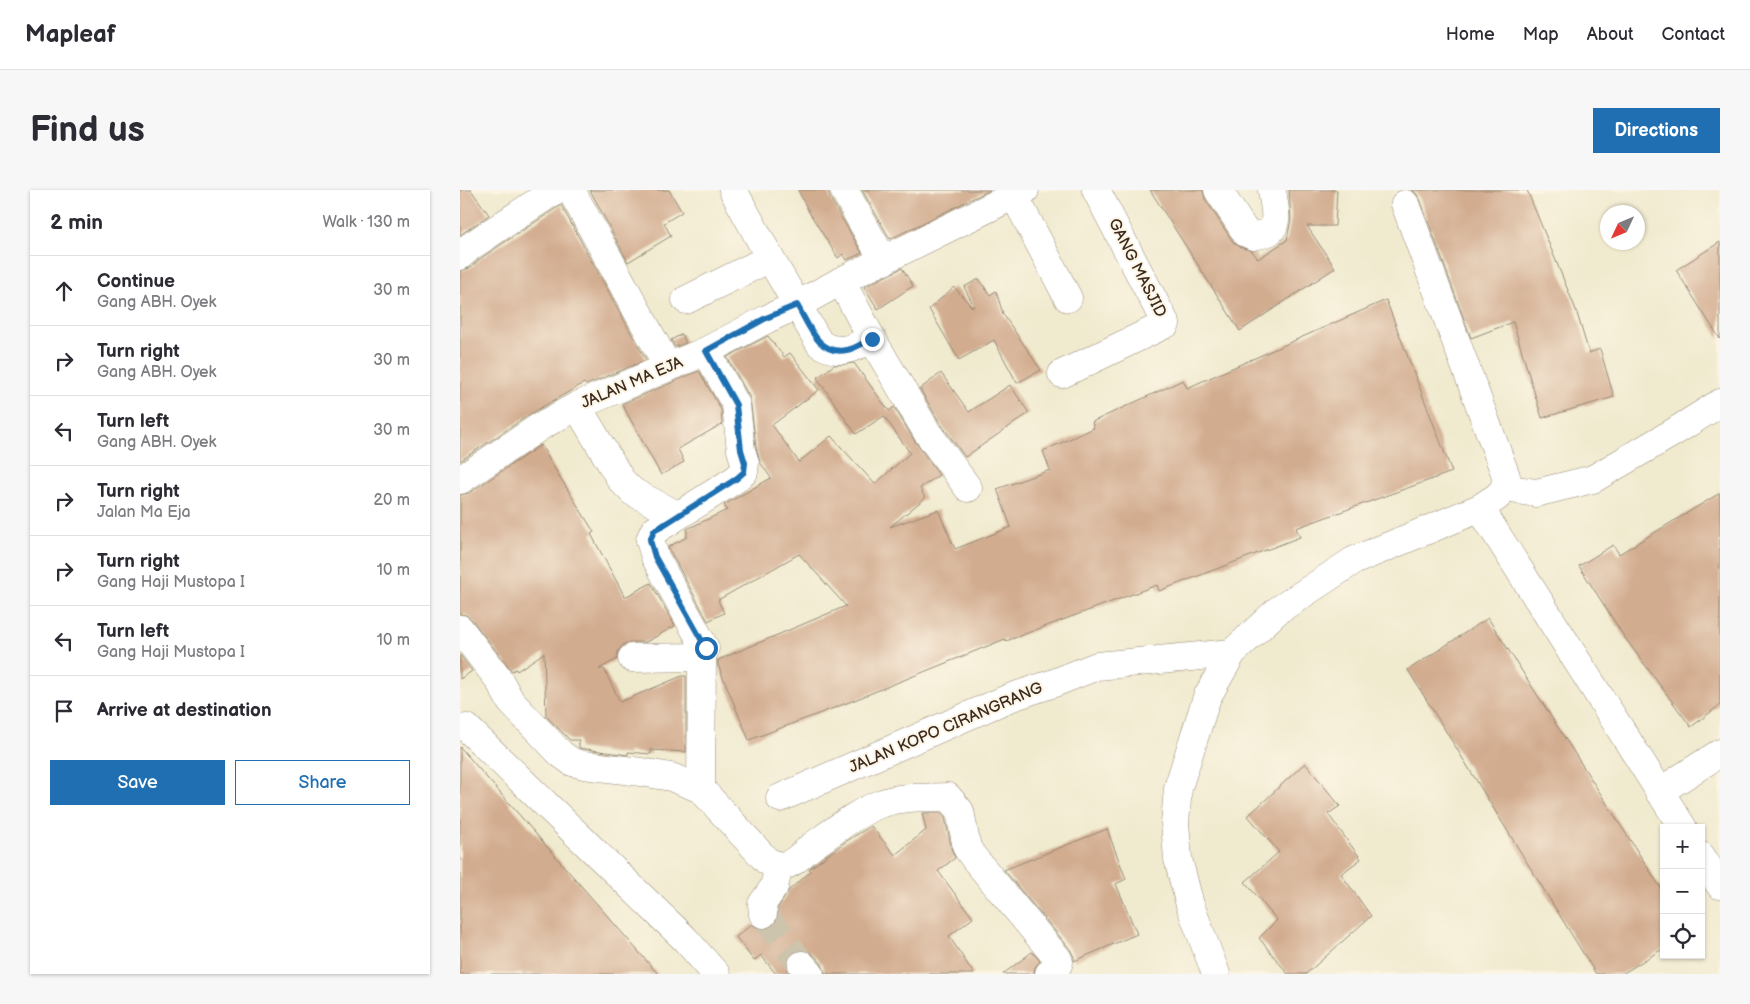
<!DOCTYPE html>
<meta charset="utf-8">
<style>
body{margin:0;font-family:"Balsamiq Sans",sans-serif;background:#f7f7f7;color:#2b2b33}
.controls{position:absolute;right:15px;bottom:15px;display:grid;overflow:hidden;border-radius:0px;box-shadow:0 1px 4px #0004}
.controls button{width:45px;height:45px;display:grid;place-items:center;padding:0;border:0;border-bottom:1px solid #e1e1e2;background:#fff;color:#2b2b33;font:25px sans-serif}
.compass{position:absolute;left:1140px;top:15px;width:45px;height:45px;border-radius:50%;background:#fff;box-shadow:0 1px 4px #0004;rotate:226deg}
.stop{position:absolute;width:15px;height:15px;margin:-11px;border:4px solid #1f6fb2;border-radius:50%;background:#fff}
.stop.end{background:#1f6fb2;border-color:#fff;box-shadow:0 1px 5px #0008}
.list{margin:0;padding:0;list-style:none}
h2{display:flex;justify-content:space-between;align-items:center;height:65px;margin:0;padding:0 20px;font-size:21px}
h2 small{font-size:16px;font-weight:400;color:#7c7c81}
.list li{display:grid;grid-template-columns:32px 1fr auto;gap:15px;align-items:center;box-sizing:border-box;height:70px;padding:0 20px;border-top:1px solid #e1e1e2}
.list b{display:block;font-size:19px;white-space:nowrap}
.list p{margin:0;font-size:16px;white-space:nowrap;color:#7c7c81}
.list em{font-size:16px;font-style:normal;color:#7c7c81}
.actions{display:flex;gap:10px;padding:15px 20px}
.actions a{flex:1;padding:11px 0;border:1px solid #1f6fb2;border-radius:0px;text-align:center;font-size:18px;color:#1f6fb2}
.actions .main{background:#1f6fb2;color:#fff}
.icon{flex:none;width:28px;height:28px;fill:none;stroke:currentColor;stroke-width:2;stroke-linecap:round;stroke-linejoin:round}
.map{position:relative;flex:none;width:1260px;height:784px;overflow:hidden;border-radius:0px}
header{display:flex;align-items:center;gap:30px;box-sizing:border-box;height:70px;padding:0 25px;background:#fff;border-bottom:1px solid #e1e1e2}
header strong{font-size:24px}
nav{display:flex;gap:28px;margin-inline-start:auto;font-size:18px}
.intro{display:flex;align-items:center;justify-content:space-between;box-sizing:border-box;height:120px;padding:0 30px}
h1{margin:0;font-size:35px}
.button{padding:12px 22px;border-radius:0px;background:#1f6fb2;color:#fff;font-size:18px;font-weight:700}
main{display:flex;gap:30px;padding:0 30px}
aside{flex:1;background:#fff;border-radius:0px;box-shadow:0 1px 4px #0004}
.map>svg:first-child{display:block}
</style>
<header>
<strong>Mapleaf</strong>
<nav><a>Home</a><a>Map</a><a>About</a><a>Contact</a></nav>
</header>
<div class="intro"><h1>Find us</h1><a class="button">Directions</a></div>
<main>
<aside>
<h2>2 min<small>Walk · 130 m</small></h2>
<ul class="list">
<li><svg class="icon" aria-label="ahead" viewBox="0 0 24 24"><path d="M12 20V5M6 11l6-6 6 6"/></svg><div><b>Continue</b><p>Gang ABH. Oyek</p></div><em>30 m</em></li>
<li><svg class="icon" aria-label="right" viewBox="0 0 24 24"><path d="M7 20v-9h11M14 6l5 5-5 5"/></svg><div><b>Turn right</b><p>Gang ABH. Oyek</p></div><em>30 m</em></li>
<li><svg class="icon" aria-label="left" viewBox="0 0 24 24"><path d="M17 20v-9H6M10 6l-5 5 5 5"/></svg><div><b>Turn left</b><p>Gang ABH. Oyek</p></div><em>30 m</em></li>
<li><svg class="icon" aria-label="right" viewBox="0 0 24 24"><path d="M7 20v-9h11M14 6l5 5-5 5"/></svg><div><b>Turn right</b><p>Jalan Ma Eja</p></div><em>20 m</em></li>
<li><svg class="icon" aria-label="right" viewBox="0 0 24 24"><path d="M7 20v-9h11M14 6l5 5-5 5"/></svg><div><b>Turn right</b><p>Gang Haji Mustopa I</p></div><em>10 m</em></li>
<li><svg class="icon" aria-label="left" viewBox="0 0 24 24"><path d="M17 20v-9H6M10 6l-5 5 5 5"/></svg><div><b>Turn left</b><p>Gang Haji Mustopa I</p></div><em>10 m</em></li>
<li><svg class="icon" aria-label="arrive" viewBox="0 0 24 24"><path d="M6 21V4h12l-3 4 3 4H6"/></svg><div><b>Arrive at destination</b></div></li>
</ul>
<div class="actions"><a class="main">Save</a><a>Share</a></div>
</aside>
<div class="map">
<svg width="1260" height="784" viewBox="0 0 1260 784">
<rect width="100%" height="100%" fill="#fcf5e5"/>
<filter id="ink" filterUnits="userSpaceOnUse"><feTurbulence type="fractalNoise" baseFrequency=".02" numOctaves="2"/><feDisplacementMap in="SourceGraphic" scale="10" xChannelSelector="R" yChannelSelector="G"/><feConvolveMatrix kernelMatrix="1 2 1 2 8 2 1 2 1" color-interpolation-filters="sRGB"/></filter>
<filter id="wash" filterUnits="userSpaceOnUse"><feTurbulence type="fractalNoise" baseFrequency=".0096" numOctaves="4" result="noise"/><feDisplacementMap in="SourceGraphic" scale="20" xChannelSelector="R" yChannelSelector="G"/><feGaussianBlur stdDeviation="1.12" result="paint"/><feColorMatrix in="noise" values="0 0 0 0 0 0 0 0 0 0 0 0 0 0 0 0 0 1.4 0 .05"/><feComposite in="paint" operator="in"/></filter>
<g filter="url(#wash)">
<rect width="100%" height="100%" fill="#f0eacf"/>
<g id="blocks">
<g fill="#d2ac8f">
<path d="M 0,0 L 11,0 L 29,25 L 0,45 Z"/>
<path d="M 130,0 L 209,0 L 222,22 L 204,33 L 211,46 L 168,72 Z"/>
<path d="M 338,0 L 368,0 L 370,8 L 402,63 L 387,70 L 383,64 L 378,68 L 349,22 Z"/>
<path d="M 402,0 L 530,0 L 430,49 Z"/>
<path d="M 690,0 L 743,0 L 745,9 L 773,52 L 780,57 L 792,61 L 798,69 L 827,50 L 831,29 L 829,0 L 877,0 L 875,36 L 847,36 L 875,78 L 780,141 Z"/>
<path d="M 951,0 L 1067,0 L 1116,120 L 1129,163 L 1140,159 L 1154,207 L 1082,228 L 1053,132 L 1011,148 L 960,9 L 955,2 Z"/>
<path d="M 101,15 L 186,170 L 126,195 L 124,193 L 72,223 L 0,271 L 0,81 L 10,78 L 21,68 Z"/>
<path d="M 1260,52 L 1260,149 L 1216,80 Z"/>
<path d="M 442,78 L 453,96 L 418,119 L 404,97 Z"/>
<path d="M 519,89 L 530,105 L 536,101 L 543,124 L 581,180 L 557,193 L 534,150 L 499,170 L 469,119 L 494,97 L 512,117 L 514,116 L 504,97 Z"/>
<path d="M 926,110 L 992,282 L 836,338 L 840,347 L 699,401 L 697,395 L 546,451 L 545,449 L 387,513 L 289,550 L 258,475 L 258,470 L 386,416 L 339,364 L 258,410 L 264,423 L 248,431 L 210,361 L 208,357 L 227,347 L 227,339 L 267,320 L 264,315 L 311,288 L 300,272 L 296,257 L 290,208 L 267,167 L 308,146 L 324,167 L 330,163 L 359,200 L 312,235 L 339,272 L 371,246 L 415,294 L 450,263 L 424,226 L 396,244 L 357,188 L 374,175 L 394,173 L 429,221 L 434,217 L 454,250 L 479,285 L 460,298 L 465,308 L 430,337 L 478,320 L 495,359 L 551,337 L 537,299 L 590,280 L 583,261 L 634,238 L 632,232 L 723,190 L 727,198 Z"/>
<path d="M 222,144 L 226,153 L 215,157 L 211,150 Z"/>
<path d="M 239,181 L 261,220 L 262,234 L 218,259 L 224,272 L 201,285 L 162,214 Z"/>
<path d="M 481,183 L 509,222 L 550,195 L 569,223 L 505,267 L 480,233 L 460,199 Z"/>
<path d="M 81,255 L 93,276 L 134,342 L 131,344 L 165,407 L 191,393 L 215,436 L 186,452 L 172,452 L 164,454 L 158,461 L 157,469 L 139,479 L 144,479 L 160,512 L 222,486 L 226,486 L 226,562 L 191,560 L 191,564 L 168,562 L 168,565 L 119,558 L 119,550 L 110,550 L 86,526 L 84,463 L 57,481 L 56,479 L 52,481 L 12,430 L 6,425 L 0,424 L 0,305 L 9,303 Z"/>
<path d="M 1260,303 L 1260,515 L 1231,537 L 1165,448 L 1119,376 L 1153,355 L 1159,364 Z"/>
<path d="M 1028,428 L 1204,703 L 1204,758 L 1162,784 L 1136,784 L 948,480 Z"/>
<path d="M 0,465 L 12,481 L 0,489 Z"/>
<path d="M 0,557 L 198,784 L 0,784 Z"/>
<path d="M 845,573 L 880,616 L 868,624 L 901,669 L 881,684 L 911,726 L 846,784 L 828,784 L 799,748 L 817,730 L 785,692 L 819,662 L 788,626 Z"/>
<path d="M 462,623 L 481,623 L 485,628 L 492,661 L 495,668 L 478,681 L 513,728 L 489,746 L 514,784 L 365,784 L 362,774 L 354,765 L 347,760 L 339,760 L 332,763 L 327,770 L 327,778 L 330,784 L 316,784 L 301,765 L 294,771 L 276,747 L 292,734 L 297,738 L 304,740 L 312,736 L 317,730 L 318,718 L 329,700 L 351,681 L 349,679 L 385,652 L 411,636 L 435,665 L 466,640 Z"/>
<path d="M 647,639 L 666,689 L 656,694 L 677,744 L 614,771 L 614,767 L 610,759 L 544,680 Z"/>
<path d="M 572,762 L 580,771 L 575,777 L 574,784 L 543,784 Z"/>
</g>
</g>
</g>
<g filter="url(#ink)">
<use href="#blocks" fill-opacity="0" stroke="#968a76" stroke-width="1"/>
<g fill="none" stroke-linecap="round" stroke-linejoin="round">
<path stroke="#ccc4ac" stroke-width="28" stroke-dasharray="28 14" stroke-linecap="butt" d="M 303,724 L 342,775"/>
<g stroke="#968a76" stroke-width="29">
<g id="minor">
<path d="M 111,0 L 208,177"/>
<path d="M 273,0 L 310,68 L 360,154 C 381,166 392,158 412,149"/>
<path d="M 384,0 L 424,71"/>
<path d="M 758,0 L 786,43 L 793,46 C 798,45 806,44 810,41 C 820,33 813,11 812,0"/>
<path d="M 554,5 L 608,108"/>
<path d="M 945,14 L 1046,286 L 1045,298"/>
<path d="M 0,66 L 11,56 L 95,0"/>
<path d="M 381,91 L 412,149 L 467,242 L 508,298"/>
<path d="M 226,110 L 310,68"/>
<path d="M 602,184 L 706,134 L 636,0"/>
<path d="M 117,216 L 161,290 L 173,302 L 217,325"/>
<path d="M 0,290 L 81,236 L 117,216 L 246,161 L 307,129 L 337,115 L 381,91 L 565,0"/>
<path d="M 1045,298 L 1076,303 L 1133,289 L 1214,242 L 1260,213"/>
<path d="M 1020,318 L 1223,638"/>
<path d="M 0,439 L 39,490 L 51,512 L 101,564 L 112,572 L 124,575 L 181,582 L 211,587 L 241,599 L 307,671 C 314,674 319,677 326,675 C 336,672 343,663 351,657 C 371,643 400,620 423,613 C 443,606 467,608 488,607 L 500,621 L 507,658 L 514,668 L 598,769 L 599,772 L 596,779 L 589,784"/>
<path d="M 172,468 L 242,467"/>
<path d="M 7,538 L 225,749 L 256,784"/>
<path d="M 241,599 L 242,467 L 245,458 L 195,367 L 190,350 L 194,341 L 276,289 L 284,282 L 285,273 L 281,260 L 276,215 L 246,161"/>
<path d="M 1199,602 L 1260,563"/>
<path d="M 320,608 L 549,508 L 594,493 L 637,476 L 772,463"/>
<path d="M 1241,666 L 1260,695"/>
<path d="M 303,724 L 302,714 L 314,697 L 319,676"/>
<path d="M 342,775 L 350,784"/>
<path d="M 756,784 L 730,715 L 718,669 L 715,633 L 718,598 L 747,507 L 772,463 L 817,421 L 893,371 L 1020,318 L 1037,307 L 1045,298"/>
</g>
</g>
<use href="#minor" stroke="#fff" stroke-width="28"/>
</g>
</g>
<g fill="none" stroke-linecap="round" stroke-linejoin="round" filter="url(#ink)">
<path stroke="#1f6fb2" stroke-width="6" d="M 246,458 L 195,367 L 190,350 L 194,341 L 276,289 L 284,282 L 285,273 L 281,260 L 276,215 L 246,161 L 306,128 L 337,115 C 349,135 358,166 387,160 C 395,159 404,152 412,149"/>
</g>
<g text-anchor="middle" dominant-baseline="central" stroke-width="4" stroke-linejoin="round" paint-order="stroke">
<g font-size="16" fill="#3b2a1e" stroke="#fcf5e5">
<text transform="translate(677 78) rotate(63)">GANG MASJID</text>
<text transform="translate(172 193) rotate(-23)">JALAN MA EJA</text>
<text transform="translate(486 538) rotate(-23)">JALAN KOPO CIRANGRANG</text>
</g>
</g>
</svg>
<div class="controls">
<button>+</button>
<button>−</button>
<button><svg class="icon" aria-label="locate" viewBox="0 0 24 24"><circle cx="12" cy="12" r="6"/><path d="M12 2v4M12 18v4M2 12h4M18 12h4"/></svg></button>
</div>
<svg class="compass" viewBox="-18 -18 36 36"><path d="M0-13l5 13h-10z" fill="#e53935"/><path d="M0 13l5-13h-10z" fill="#7c7c81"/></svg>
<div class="stop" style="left:246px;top:458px"></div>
<div class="stop end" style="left:412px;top:149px"></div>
</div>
</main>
